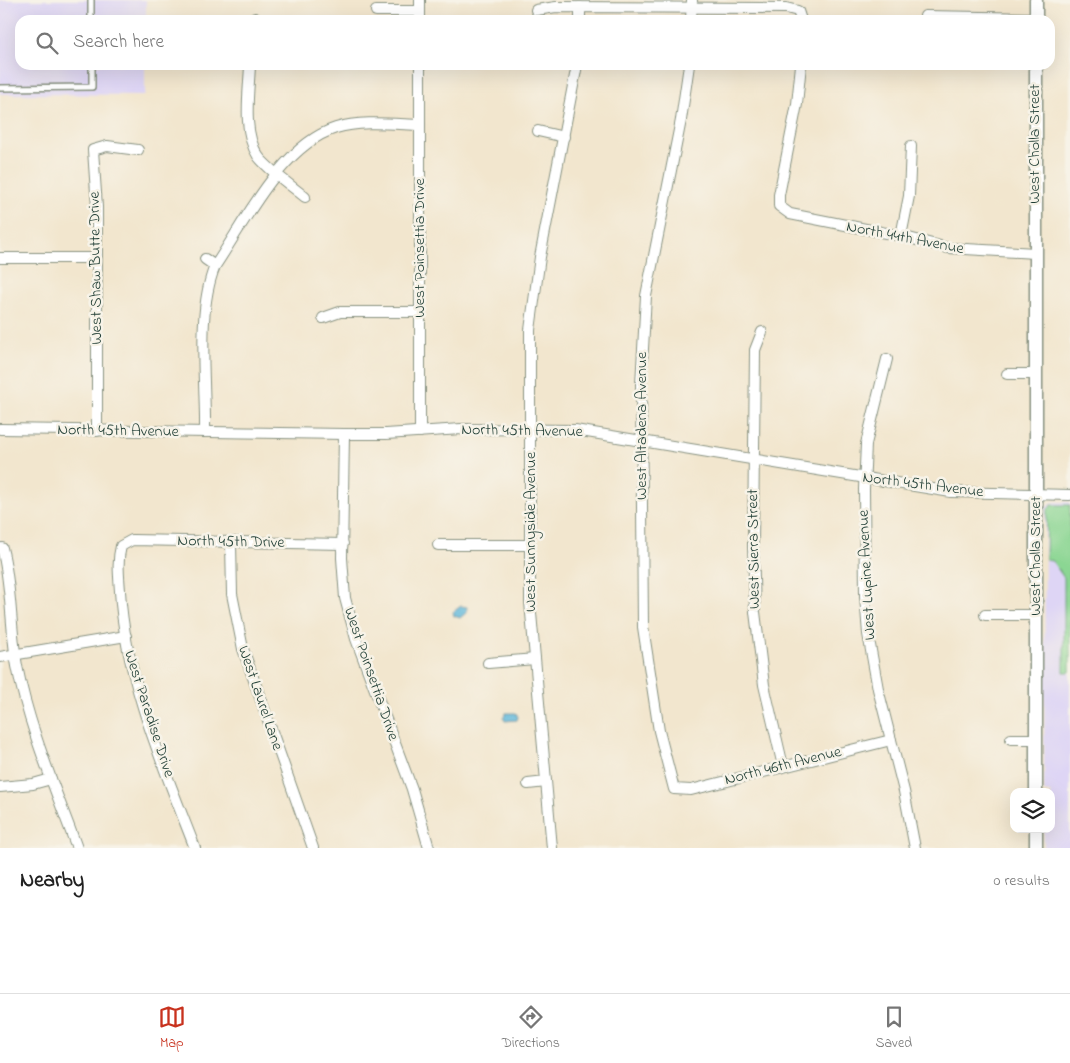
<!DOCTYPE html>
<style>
body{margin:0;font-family:"Indie Flower",sans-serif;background:#f2f2f2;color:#222}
.controls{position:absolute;right:15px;bottom:15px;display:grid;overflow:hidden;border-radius:10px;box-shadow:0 5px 20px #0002}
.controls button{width:45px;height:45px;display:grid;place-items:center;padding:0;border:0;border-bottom:1px solid #e0e0e0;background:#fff;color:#222;font:25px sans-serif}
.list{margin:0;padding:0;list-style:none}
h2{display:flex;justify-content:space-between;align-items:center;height:65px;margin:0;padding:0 20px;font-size:21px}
h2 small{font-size:16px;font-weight:400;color:#767676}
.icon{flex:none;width:28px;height:28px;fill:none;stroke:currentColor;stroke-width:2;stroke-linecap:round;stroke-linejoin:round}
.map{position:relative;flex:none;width:1070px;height:848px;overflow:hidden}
.search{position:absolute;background:#fff;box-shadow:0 5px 20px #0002;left:15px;right:15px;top:15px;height:55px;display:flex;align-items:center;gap:12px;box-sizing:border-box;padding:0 18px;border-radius:15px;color:#767676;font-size:19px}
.sheet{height:145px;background:#fff}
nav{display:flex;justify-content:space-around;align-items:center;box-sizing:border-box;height:70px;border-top:1px solid #e0e0e0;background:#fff;font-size:14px;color:#767676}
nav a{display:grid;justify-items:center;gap:2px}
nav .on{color:#c8321e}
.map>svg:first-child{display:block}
</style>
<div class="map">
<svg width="1070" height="848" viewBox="0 0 1070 848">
<rect width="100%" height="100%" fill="#f7f3e8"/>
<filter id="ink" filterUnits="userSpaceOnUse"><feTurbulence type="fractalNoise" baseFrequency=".02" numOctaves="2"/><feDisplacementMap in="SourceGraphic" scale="10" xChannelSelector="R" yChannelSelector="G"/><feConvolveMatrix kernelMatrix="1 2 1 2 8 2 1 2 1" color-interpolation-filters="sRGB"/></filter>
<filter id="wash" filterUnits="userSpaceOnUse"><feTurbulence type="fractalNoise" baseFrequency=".0096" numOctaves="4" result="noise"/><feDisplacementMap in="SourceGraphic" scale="20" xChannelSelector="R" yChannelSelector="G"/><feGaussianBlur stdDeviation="1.12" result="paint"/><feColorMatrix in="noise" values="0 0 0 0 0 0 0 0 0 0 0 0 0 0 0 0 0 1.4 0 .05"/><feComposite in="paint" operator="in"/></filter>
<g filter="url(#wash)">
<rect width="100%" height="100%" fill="#f2e6ce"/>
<g fill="#ded5f5">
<path d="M 0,0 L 146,0 L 146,20 L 20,20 L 20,65 L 145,65 L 145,95 L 0,94 Z"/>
<path d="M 1053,502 L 1070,502 L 1070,848 L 1044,848 L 1044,829 L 1051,829 L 1051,792 L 1044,792 L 1045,508 Z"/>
</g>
<path fill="#8bd693" stroke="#558a64" d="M 1052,505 L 1070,505 L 1070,672 L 1064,672 L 1064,578 L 1052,561 L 1046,560 L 1047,510 Z"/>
<g fill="#5cb6da" stroke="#3e7a87">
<path d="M 461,606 L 467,607 L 467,612 L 460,618 L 454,616 L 453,612 Z"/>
<path d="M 506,713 L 516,713 L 518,717 L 517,720 L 505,721 L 503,717 Z"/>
</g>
</g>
<g filter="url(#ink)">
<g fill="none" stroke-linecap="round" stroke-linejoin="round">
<g stroke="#889281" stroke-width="8">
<g id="service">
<path d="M 91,0 L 91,20"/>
<path d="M 0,88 L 92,87 L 92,65"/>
</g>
</g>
<g stroke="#889281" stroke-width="12">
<g id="minor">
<path d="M 536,10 L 556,7 L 786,8 L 798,11 L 801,20"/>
<path d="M 376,11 L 420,11"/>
<path d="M 925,16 L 1036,18"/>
<path d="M 255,20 L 255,18"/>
<path d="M 420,20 L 420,0"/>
<path d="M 580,20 L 580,7"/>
<path d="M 691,20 L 692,0"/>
<path d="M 250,65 C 249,93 242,131 258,156 C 266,168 293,187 305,197"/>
<path d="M 420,65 L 420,432"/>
<path d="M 689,65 L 681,120 L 646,296 L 641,384 L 643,627 L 659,731 L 674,789 L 691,790 L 891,740"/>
<path d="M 801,65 L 797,104 L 779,195 L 779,206 L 790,214 L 901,236 L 948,248 L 1035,253"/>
<path d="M 538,131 L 564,137"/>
<path d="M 901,236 L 909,196 L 911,146"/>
<path d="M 0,258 L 97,258"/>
<path d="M 205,259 L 215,266"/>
<path d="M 323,318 L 340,312 L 421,312"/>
<path d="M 762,332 L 755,350 L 753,545 L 755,612 L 764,685 L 783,766"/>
<path d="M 887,359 L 866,444 L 864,489 L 865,596 L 868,634 L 878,689 L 904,791 L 915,848"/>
<path d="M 1007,374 L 1035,374"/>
<path d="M 0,429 L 344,434 L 386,434 L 461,429 L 575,430 L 951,492 L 1070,495"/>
<path d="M 97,431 L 97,207 L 93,150 L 107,146 L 138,150"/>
<path d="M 205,432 C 206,382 196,312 215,266 C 246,220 282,145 336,128 C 361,120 393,124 420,125"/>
<path d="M 344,434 L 342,558 L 345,598 L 356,639 L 412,789 L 429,848"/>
<path d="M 231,543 L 232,594 L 243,649 L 313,848"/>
<path d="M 438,545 L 529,545"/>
<path d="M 2,548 C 12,586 10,627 17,666 C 29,728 55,788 77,848"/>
<path d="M 985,615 L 1036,615"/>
<path d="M 0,657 L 126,636"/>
<path d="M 488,663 L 535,659"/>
<path d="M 1011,739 L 1037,739"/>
<path d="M 528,784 L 546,782"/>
<path d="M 0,787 L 33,784 L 51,779"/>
<path d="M 195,848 C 164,768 125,678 120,591 C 119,576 117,561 121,546 L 132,540 L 343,544"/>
<path d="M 552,848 L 530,602 L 530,330 L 540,257 L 577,65"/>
</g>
</g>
<g stroke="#889281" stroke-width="15">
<g id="tertiary">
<path d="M 1036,20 L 1036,0"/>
<path d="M 1036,65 L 1036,792"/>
<path d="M 1036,848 L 1036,829"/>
</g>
</g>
<use href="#service" stroke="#fff" stroke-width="5"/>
<use href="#minor" stroke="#fff" stroke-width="10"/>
<use href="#tertiary" stroke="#fff" stroke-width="12"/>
</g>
</g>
<g text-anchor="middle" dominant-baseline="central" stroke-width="5" stroke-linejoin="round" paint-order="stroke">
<g font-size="16" fill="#1f3d34" stroke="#f7f3e8">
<text transform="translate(1035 144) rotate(-90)">West Cholla Street</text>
<text transform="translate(905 238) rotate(11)">North 44th Avenue</text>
<text transform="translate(420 248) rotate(-90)">West Poinsettia Drive</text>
<text transform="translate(96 268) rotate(-91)">West Shaw Butte Drive</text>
<text transform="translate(642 426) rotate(-90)">West Altadena Avenue</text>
<text transform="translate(118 431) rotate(1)">North 45th Avenue</text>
<text transform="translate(522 431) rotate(1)">North 45th Avenue</text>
<text transform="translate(923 485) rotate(7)">North 45th Avenue</text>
<text transform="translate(531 532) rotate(-90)">West Sunnyside Avenue</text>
<text transform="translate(231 542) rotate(1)">North 45th Drive</text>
<text transform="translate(754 549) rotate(-91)">West Sierra Street</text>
<text transform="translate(1036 556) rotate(-90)">West Cholla Street</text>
<text transform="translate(867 575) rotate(-93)">West Lupine Avenue</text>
<text transform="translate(371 674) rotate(71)">West Poinsettia Drive</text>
<text transform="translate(260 698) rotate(71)">West Laurel Lane</text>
<text transform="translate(149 714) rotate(72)">West Paradise Drive</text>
<text transform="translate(783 766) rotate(-14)">North 46th Avenue</text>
</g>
</g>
</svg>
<div class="controls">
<button><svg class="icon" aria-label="layers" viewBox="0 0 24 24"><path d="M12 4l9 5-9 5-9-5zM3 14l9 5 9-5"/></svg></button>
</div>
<div class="search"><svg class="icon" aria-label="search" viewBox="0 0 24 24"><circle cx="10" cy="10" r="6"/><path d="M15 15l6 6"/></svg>Search here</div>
</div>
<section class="sheet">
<h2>Nearby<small>0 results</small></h2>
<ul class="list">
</ul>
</section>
<nav>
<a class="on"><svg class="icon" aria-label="map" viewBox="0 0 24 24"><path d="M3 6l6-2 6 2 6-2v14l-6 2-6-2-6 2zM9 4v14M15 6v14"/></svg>Map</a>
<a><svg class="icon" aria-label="directions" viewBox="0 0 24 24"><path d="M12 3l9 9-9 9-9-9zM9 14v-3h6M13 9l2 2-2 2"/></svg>Directions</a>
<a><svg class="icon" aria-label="saved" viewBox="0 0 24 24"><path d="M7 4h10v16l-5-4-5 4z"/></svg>Saved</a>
</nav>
